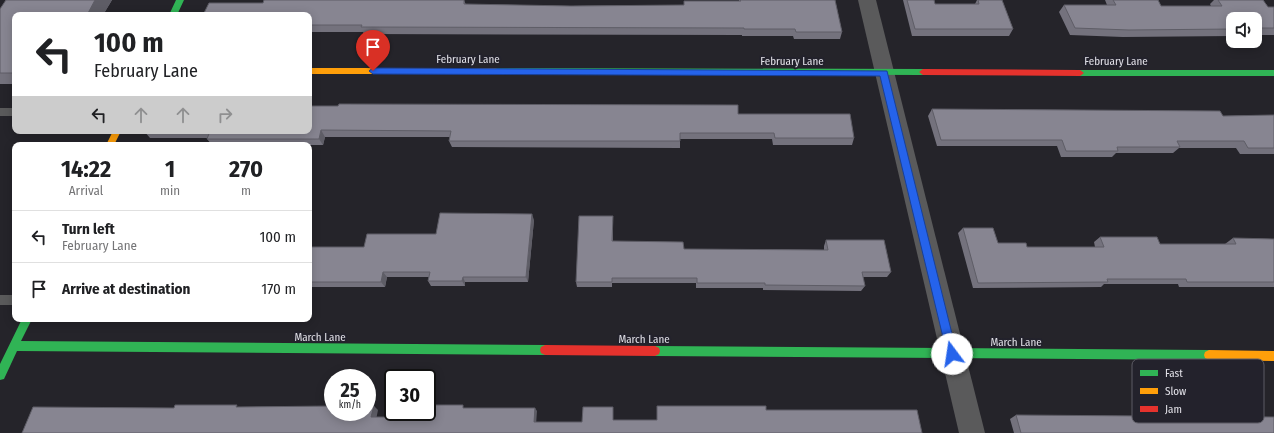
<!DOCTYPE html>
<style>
:root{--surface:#fff;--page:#f6f6f6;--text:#202124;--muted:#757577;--line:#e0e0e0}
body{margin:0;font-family:"Fira Sans Condensed",sans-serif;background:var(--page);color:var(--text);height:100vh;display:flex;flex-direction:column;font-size:15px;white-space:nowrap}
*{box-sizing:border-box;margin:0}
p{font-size:13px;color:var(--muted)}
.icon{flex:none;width:22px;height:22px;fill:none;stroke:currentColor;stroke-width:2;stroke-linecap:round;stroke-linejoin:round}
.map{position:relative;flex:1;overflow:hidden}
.side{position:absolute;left:12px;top:142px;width:300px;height:180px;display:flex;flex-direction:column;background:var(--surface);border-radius:8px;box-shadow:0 2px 10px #0003}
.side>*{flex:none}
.hud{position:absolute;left:12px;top:12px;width:300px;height:122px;border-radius:8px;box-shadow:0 2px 10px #0003;background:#fff;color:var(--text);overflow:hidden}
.controls{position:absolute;left:1226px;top:12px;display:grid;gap:8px}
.controls a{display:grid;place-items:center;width:36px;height:36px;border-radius:8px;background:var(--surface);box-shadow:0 2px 10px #0003;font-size:20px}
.speed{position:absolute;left:324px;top:369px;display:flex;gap:8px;font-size:20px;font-weight:700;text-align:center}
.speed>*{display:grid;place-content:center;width:52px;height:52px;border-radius:50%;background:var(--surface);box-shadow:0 2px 10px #0003;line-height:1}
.speed small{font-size:10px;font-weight:400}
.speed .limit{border:2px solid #111;border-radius:6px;background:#fff;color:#111}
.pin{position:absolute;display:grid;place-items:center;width:34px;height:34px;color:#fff;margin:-41px -17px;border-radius:50% 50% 50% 0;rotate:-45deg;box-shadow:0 0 4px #0007}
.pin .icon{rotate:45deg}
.me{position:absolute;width:44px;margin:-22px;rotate:346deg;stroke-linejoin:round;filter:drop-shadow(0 0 3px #0008)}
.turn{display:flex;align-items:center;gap:14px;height:84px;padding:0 16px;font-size:18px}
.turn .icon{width:52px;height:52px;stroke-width:2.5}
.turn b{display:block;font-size:28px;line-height:34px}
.lanes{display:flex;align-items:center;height:38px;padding:0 16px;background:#0003;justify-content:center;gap:20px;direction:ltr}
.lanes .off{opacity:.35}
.eta{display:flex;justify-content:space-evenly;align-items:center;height:68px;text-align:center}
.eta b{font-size:24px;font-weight:700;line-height:28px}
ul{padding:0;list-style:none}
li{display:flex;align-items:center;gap:12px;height:52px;padding:0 16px;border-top:1px solid var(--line)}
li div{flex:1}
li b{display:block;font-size:15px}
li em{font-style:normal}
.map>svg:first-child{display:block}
</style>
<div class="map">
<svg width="1274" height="433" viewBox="0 0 1274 433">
<rect width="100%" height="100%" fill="#25242a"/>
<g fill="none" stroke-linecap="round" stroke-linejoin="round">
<path fill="#5a5a5b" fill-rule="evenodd" d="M0,108H15V116H0Z
M0,295H15V305H0Z"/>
<path fill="#5a5a5b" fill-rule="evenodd" d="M858,0H876L985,433H959Z"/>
<path fill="#30b455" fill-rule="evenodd" d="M176,0H184L177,15H169Z
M496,68L923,69L927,72L923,75L496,74L492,71Z
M1080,70H1274V76H1080L1076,73Z
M22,319H32L21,341L545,345L549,347L550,350L549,353L545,355L17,351L4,379L0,380V364Z
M655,346L1209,350L1213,352L1214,355L1213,358L1209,360L655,356L651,354L650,351L651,348Z"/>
<path fill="#ff9f0a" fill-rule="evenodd" d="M309,68H496L500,71L496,74H309Z
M113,131H121L114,145H106Z
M1209,350L1274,351V361L1209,360L1205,358L1204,355L1205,352Z"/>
<path fill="#e5322d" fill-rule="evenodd" d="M923,69L1080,70L1084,73L1080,76L923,75L919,72Z
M545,345L655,346L659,348L660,351L659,354L655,356L545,355L541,353L540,350L541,347Z"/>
</g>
<path fill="#74727d" d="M6,0H112L103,15H15V84H0V9Z
M464,0L466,5L571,6L684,5V1H739V0H835L842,32L840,39H794L793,36H742V35L364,34L363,32H309V15L263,3Z
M903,0H934L935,4H975L977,0H1002L1013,29L1009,36H912Z
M1105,0H1158L1161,6H1211L1210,4L1214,0H1263L1268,7H1274V35H1255V19H1233V36L1123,37L1070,35L1059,12L1064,5H1107Z
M309,106L738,114L854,138L852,145H773L772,139H680V148L452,147L449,141L450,137H325L323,145H212L207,139V138H150L144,131Z
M932,109L1223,116L1274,115V154H1240L1236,148H1179L1173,153H1116L1112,157H1061L1057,146H937L928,116Z
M534,220L528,282H465V286H431L428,281L429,277H387L385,287H309V247H364L436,234Z
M613,221V241L684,249L824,250V246L826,240L891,272L887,277H863L865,286L861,291L763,290V288H696V283H612V287H577L576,282Z
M963,228L998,243L1027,247H1095L1094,242L1100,237L1160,244H1225L1233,238L1274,239V287H1179L1178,284H1104L1101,287L973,288L958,233Z
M1016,415L1274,433H1014L1010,419Z"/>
<path fill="#5e5d66" d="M95,0H112L103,15H87Z
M321,130L325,137L323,145L319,139Z
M532,214L534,220L528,282L526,277Z
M383,272L387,277L385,287L381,282Z
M463,277L465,282V286L462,281Z
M374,406L378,410L376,420L371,417Z
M535,408L537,411L536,425L534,422Z"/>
<path fill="#878591" stroke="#5e5d66" d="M6,0H95L87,15H15V73H0V9Z
M264,0H464V4L571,6L684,5V1H741L740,0H835L842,32H796L795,29H744V28L361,27L362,25H309V15H203L209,3H263Z
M907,0H934L935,4H979L978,0H1002L1013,29H915Z
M1113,0H1158L1161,6H1222L1218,0H1263L1268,7H1274V28H1255V19H1233V29L1129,30L1075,28L1064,5H1116Z
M339,104L738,105V114H850L854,138H775L774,133H680V141H449L451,131L321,130L319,139H207L210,131H144H309V106H338Z
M932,109L1220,111L1223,116L1274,115V148H1248L1244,141H1177L1180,147H1117L1118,151H1066L1062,140H941Z
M440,213L532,214L526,277H463L462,281H428L430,272H383L381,282H309V247H364L367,234H436Z
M579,216H613L612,241L683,242L684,249L828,250L826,240H884L891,272H862L865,286L765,285V283H697V278H612V282H576Z
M963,228H993L998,243H1026L1027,247H1104L1100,237H1157L1160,244H1236L1233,238L1274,239V282H1187L1186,279H1107L1108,282L978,283Z
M175,405H237L236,407L333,406V412H367V406H374L371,417H431L433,405H463V408H535L534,422H582L583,407H613V420H657V406H766V410H917L922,433H22L33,407L174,408Z
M1016,415L1274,417V433H1021Z"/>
<path fill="#2563eb" stroke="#184099" d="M373,68L887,71L957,354L956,357L952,359L949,357L947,354L880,76L373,74L369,71Z"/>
<g text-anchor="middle" stroke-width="4" stroke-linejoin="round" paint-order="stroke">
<g font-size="11" fill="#e1e0e7" stroke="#23222c">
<text x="468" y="63">February Lane</text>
<text x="792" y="65">February Lane</text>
<text x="1116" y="65">February Lane</text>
<text x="320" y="341">March Lane</text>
<text x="644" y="343">March Lane</text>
<text x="1016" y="346">March Lane</text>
</g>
</g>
<rect x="1132" y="359" width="132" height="64" rx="6" fill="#23222c" stroke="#5c5b64" stroke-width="1"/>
<rect x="1140" y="370" width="18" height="6" fill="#30b455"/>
<rect x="1140" y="388" width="18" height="6" fill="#ff9f0a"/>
<rect x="1140" y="406" width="18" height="6" fill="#e5322d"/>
<g font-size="11" fill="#e1e0e7">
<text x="1165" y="377">Fast</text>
<text x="1165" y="395">Slow</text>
<text x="1165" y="413">Jam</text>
</g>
</svg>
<div class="controls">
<a><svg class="icon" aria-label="sound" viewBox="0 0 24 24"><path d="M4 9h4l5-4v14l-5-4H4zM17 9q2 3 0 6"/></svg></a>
</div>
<div class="speed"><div>25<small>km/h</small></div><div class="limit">30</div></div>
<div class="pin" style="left:373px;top:71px;background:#d93025"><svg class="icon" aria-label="arrive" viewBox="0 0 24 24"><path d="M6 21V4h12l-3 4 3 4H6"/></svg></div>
<svg class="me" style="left:952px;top:354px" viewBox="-20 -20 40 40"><circle r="19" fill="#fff"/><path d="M0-13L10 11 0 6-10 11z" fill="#2563eb"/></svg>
<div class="hud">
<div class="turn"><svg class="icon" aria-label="left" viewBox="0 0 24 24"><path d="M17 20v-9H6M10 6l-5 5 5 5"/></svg><div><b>100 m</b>February Lane</div></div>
<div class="lanes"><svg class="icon" aria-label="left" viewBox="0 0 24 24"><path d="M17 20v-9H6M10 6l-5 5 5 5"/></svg><svg class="icon off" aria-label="ahead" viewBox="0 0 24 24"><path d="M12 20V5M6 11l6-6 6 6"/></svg><svg class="icon off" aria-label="ahead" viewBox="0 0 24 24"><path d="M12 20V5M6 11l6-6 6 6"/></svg><svg class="icon off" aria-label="right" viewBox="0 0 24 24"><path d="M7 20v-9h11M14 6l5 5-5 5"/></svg></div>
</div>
<section class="side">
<div class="eta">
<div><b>14:22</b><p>Arrival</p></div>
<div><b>1</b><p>min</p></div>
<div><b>270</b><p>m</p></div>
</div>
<ul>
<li><svg class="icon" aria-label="left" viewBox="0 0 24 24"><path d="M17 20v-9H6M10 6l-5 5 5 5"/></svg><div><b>Turn left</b><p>February Lane</p></div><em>100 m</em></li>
<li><svg class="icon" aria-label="arrive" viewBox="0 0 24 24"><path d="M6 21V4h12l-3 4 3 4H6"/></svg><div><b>Arrive at destination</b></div><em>170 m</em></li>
</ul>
</section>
</div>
